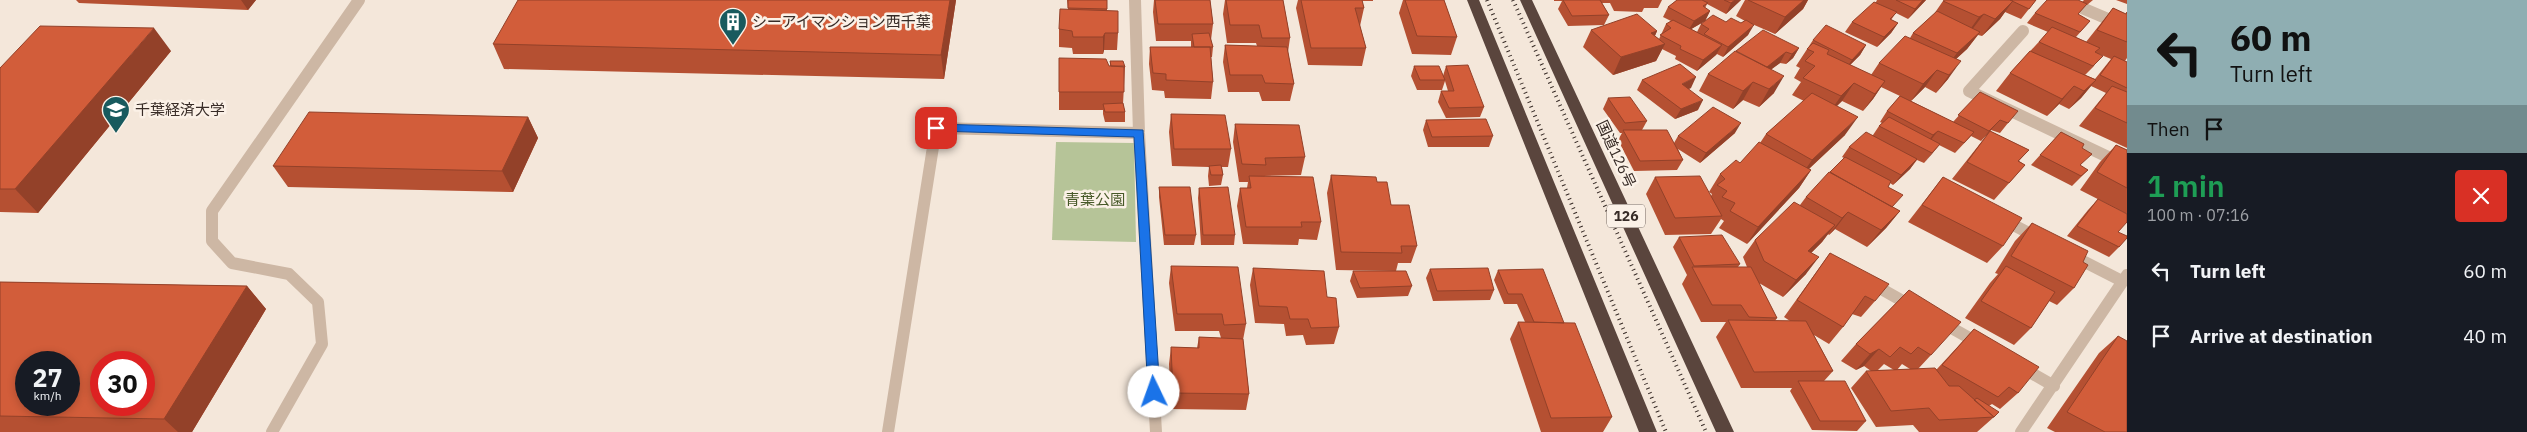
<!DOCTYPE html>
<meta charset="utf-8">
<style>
:root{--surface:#171b24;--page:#242831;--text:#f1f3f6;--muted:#9ea1a6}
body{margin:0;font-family:"IBM Plex Sans","Noto Sans JP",sans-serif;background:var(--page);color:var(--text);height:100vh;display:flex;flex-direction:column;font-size:19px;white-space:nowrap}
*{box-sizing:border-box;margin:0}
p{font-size:16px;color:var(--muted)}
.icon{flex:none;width:28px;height:28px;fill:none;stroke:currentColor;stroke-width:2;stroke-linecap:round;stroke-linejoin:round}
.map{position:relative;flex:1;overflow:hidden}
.panel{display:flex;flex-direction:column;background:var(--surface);width:400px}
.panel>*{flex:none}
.banner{background:#8faeb2;color:#111;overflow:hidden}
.speed{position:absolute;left:15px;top:351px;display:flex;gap:10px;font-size:25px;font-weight:700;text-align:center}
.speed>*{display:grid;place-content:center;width:65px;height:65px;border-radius:50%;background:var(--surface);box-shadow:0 2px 8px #0003;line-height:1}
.speed small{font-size:12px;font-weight:400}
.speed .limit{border:8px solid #d22;background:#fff;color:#111}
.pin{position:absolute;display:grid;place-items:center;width:42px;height:42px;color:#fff;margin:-21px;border-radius:10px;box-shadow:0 2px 8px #0006}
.me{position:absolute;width:55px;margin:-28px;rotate:357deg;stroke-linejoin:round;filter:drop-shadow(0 0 4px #0008)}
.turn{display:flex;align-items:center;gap:18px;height:105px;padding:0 20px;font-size:22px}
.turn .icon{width:65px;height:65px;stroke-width:2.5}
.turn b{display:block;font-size:35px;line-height:42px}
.then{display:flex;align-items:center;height:48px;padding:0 20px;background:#0003;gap:10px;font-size:19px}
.round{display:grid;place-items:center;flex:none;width:52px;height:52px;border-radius:5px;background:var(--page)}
.head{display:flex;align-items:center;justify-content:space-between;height:85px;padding:0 20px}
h1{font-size:30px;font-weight:600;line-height:38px;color:#1e9e55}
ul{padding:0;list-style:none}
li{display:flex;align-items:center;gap:15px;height:65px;padding:0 20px}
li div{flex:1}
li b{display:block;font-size:19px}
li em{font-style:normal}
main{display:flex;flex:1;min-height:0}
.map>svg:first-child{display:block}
</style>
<main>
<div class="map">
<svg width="2127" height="432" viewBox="0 0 2127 432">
<rect width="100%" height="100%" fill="#f4e7da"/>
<path fill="#b6c498" d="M1056,142L1134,143L1136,242L1052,240Z"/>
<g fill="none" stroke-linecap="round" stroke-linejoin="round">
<path stroke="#cdb7a4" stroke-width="12" d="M2063,0L2127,27
M2023,31L1969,91L2127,166
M2002,219L2040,239
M2069,254L2122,281
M1869,282L1915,308
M1941,322L1980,344
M2019,366L2054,386
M2021,432L2127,275"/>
<path stroke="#cdb7a4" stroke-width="12" d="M1135,0L1139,133L1156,432
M272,432L322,344L318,302L289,274L232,263L212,241V211L359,0
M888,432L936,128L1139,133"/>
<path fill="#5a453d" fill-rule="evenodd" d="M1467,0H1479L1657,432H1639Z
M1520,0H1532L1734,432H1716Z"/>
<path stroke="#382c27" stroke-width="4" stroke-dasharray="1 4" stroke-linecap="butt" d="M1487,0L1666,432
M1513,0L1706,432"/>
</g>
<path fill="#b55032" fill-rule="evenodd" d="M76,0H256L248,10L79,3Z
M956,0L944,79L504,69L493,44Z
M1067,0H1107V10L1118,33L1117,50H1104L1103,54H1073L1072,48L1059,47V29L1068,9Z
M1154,0H1210L1213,24L1211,40L1213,47L1212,57H1211L1213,82L1211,99L1165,98L1164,91L1152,90L1149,64L1150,47H1191V41H1156L1153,12Z
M1225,0H1283L1290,38L1288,52L1294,84L1290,101H1262L1259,92H1228L1223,62L1225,45L1257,46L1256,43H1227L1223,14Z
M1298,0H1373V1H1362L1364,8L1360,26L1366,48L1362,66L1308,65L1296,8Z
M1403,0H1444L1457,37L1451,55L1412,54L1399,13Z
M1554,0H1662L1658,8H1644L1642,12L1614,11L1610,3H1602L1609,15L1604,25L1568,26L1558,9L1562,1H1554Z
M1677,0H1741L1726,14L1707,4L1705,8L1710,11L1705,21L1691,29L1697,32L1701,24L1726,22L1741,23L1745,21L1736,16L1745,0H1808L1803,9L1775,34L1752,24L1748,35L1723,57L1717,54L1697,71L1675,59L1676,56L1662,49L1656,61L1613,75L1583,47L1591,30L1657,31L1655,36L1659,39L1666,24L1671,21L1663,17L1668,7Z
M1877,0H1926L1908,19L1896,13L1891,20L1898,23L1891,33L1877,47L1845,32L1852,22L1876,2Z
M2036,0L2021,19L2005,12L2000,19L1982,36L1978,35L1967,49L1956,59L1948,79L1936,93L1925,87L1911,101L1953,122L1980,92L2008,123L2000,133L1991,130L1981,141L1971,136L1955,153L1939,145L1924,163L1917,160L1910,169L1893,185L1890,183L1888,187L1893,207L1900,211L1886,228L1867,247L1835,229L1829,235L1828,234L1822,242L1811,253L1806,274L1783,297L1759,283L1777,318L1775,321H1790L1784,317L1830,253L1875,301L1861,317L1852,314L1843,327L1829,344L1814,335L1833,371L1824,381L1866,421L1857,431L1812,430L1790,391L1792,388H1741L1716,337L1726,322H1701L1682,284L1687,275L1673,247L1679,237L1740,264L1738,267H1747L1743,257L1755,240L1800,205L1806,197L1844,158L1842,157L1849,147L1873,135L1879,126L1882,123L1880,122L1887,111L1900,96L1881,87L1873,99L1863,111L1842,101L1837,106L1845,135L1809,169L1811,170L1799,188L1747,244L1719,228L1724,221L1721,219L1711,234L1665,235L1646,194L1655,177L1711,196L1712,194L1709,192L1720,174L1740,163L1760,143L1766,134L1804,101L1792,95L1801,82L1794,78L1800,68L1796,66L1813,40L1866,45L1860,55L1850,65L1871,75L1879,63L1910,38L1913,33L1934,14L1943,1Z
M2084,0H2093L2087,5H2086L2078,14L2090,21L2076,37L2086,42L2113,8L2126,14L2127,12V58L2125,61L2127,62V148L2079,126L2106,93L2091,86L2081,98L2069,109L2059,104L2047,116L1996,91L2010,73L2048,32L2027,23L2035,13L2082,2ZM2099,54L2111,59L2095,79L2085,75L2094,66Z
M2116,0H2127V4Z
M1799,48L1793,58L1786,64L1780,63L1771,69L1774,93L1759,107L1743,100L1733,109L1699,91L1708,74Z
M171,51L38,213L0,212V68Z
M1059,58L1110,66V61L1125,67L1123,104L1125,112V122H1105L1103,114V110H1059Z
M1414,66L1443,76L1446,66L1484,107L1480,117L1446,118L1438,102L1441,91H1448L1445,81L1442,90H1417L1411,76Z
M1642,80L1691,88L1688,89L1698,110L1675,119L1637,90Z
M1608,98L1647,121L1642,130L1674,143L1678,136L1735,133L1700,163L1678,149L1683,160L1677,170L1634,171L1618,140L1622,133H1620L1603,109Z
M1171,114L1231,149L1228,167H1222L1223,175L1221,185L1209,186L1208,176L1209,167L1172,166L1169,132Z
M528,117L538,138L513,192L288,187L273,166Z
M1426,120L1493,136L1489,147H1428L1423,130Z
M1235,124L1305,157L1301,175L1264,176L1321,222L1317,240L1299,239L1298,245L1243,244L1237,206L1240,188H1247L1248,182H1239L1233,142Z
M1990,131L2029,150L2019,161L2025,165L1994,200L1952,179Z
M2061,132L2082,148L2080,166L2088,170L2072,186L2031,165Z
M2116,145L2127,150V214L2080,190L2100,162Z
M1331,175L1377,182L1417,246L1411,263H1398L1396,271L1336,270L1327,193Z
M1943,177L2003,246L1987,263L1908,222Z
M1159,187L1196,235L1194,245H1164L1159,197Z
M1199,188L1235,235L1234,245H1201L1198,198Z
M2098,199L2118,232L2119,247L2109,257L2067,236L2088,210Z
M2032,223L2083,262L2074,288L2057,305L2049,301L2031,328L2014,345L1965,318L1990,283L1998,274L1995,273L2015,241Z
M1171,266L1246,324L1243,340L1249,394L1246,410L1171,409L1169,364L1171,347L1197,348L1199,337L1221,338L1219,331H1175L1169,283Z
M1253,268L1327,297L1339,327L1334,344L1306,345L1303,335L1286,336L1284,324L1255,323L1250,285Z
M1430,269L1494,290L1490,300L1433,301L1426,278Z
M1498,270L1564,323L1612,417L1603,432H1541L1510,339L1518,322H1525L1517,304H1504L1494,280Z
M1353,271L1412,286L1408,296L1357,298L1350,281Z
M0,282L247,286L266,309L192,432H0Z
M1909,290L1931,355L1918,369H1937L1974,329L2018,393L2000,409L1992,404L1989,406L1994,417L1977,432H1919L1913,425L1876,427L1851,388L1866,371H1871L1864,366L1856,370L1841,361L1856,344ZM1884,364L1894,370H1878ZM1902,364L1910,369L1897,370Z
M2118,336L2127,432H2055L2047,428L2099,353Z"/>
<path fill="#934129" d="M241,0H256L248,10Z
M950,0H956L944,79L941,55Z
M1735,0H1741L1726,14L1731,3Z
M1804,0H1808L1803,9L1775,34L1785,17Z
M1923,0H1926L1908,19L1915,9Z
M2013,1L2000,19L1982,36L1995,19Z
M1710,11L1705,21L1688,31L1694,21Z
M1984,14L1971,31L1966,35L1979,17Z
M1898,23L1891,33L1877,47L1884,37Z
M1754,25L1748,35L1723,57L1728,47Z
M154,28L171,51L38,213L15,189Z
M1657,31L1649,48L1651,33Z
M1980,32L1967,49L1944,70L1957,53Z
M1105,33L1104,50L1103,54V37Z
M1665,44L1656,61L1613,75L1621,57Z
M1722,45L1716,55L1697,71L1703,60Z
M1866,45L1860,55L1845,70L1852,60Z
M1799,48L1793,58L1786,64L1792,54Z
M1786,52L1780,63L1760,78L1766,68Z
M1961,61L1948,79L1936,93L1949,75Z
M1937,70L1925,87L1911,101L1923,84Z
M1784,76L1774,93L1759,107L1769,89Z
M1696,77L1691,88L1676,94L1682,84Z
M2096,80L2081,98L2069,109L2084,91Z
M1885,81L1873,99L1863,111L1875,94Z
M1753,82L1743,100L1733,109L1743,91Z
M1854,83L1842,101L1829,113L1841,96Z
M2074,86L2059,104L2047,116L2062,99Z
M1703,100L1698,110L1675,119L1681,109Z
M528,117L538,138L513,192L502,171Z
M1858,117L1845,135L1800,177L1812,160Z
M2000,120L1991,130L1981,141L1989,131Z
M1741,123L1735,133L1700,163L1706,153Z
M1938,131L1930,141L1925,145L1933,135Z
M1940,144L1932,154L1924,163L1932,153Z
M1917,159L1910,169L1893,185L1901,175Z
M1811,170L1799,188L1747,244L1758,227Z
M1900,211L1886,228L1867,247L1881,230Z
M1848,212L1835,229L1829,235L1842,218Z
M1835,225L1822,242L1796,268L1808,251Z
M1819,257L1806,274L1783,297L1796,280Z
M247,286L266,309L192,432H178L164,419Z
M1879,349L1864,366L1856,370L1870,354Z"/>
<path fill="#d25d3a" stroke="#934129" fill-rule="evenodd" d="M518,0H950L941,55L493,44Z
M1068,0H1107V9L1068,8Z
M1155,0H1210L1213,24H1158Z
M1226,0H1283L1290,38H1262L1259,25H1230Z
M1301,0H1362L1364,8H1355L1366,48H1311Z
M1405,0H1444L1457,37L1417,36Z
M1563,0H1600L1609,15L1572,16Z
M1677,0H1702L1708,3L1703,6L1710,11L1694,21L1668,7Z
M1724,0H1735L1731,3Z
M1748,0H1804L1785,17Z
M1896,0H1923L1915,9Z
M1945,0H2010L2013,1L1995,19L1984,14L1979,17L1943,1Z
M2010,0H2036L2029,9Z
M2047,0H2078L2087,4L2078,14L2090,21L2080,32L2035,13Z
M1874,2L1897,12L1890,19L1898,23L1884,37L1852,22Z
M2113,8L2126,14L2127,12V42L2097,30Z
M1060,9L1118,11V33H1105L1103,37H1073L1072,31L1059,29Z
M1937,11L1980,32L1957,53L1913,33Z
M1637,14L1657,31L1651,33L1665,44L1621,57L1591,30Z
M1713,15L1726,22L1731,18L1741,23L1746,20L1754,25L1728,47L1704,34L1709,29L1701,24Z
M1673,20L1722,45L1703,60L1680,49L1681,46L1660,35L1671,28L1666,24Z
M1826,25L1866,45L1852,60L1813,40Z
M40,26L154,28L15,189H0V68Z
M2052,27L2100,48L2095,52L2103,56L2093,66L2039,42Z
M1763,30L1799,48L1792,54L1786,52L1767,67L1736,51Z
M1209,33L1213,47H1194L1192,34Z
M1905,36L1961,61L1949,75L1937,70L1923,84L1879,63Z
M1813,43L1829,50L1827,54L1885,81L1875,94L1854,83L1841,96L1803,78L1815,66L1805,61L1814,52L1807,49Z
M1225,45L1287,47L1294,84L1265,83L1262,75H1230Z
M1150,47H1210L1213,82L1166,80V74L1153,73Z
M1735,51L1784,76L1769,89L1753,82L1743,91L1708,74Z
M2030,51L2096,80L2084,91L2074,86L2062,99L2010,73Z
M2114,56L2127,62V88L2100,75Z
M1059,58L1106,59L1109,66H1124V92H1059Z
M1110,61H1123L1125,67L1111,66Z
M1680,64L1696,77L1682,84L1703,100L1681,109L1642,80Z
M1468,65L1484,107L1449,108L1441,91H1454L1446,66Z
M1414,66H1439L1445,80H1420Z
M2112,86L2127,92V123L2095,108Z
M1980,92L2018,111L2008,123L2000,120L1989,131L1958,115Z
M1812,93L1858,117L1812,160L1766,134Z
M1900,96L1974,132L1964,143L1938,131L1933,135L1887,111Z
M1630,97L1647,121L1625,123L1608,98Z
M1123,103L1125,112H1105L1103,104Z
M1713,107L1741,123L1706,153L1678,136Z
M309,112L528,117L502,171L273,166Z
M1171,114L1225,115L1231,149H1174Z
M1889,117L1940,144L1932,153L1879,126Z
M1486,119L1493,136L1432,137L1426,120Z
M1235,124L1299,125L1305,157L1265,158L1266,165L1242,164Z
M1623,130H1667L1683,160L1640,161Z
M1990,131L2029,150L2018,161L2025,165L2009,183L1967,162Z
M1866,132L1917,159L1901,175L1849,147Z
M2061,132L2084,144L2082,148L2092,154L2080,165L2088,170L2081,176L2040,155Z
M1759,142L1811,170L1758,227L1730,211L1735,203L1722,197L1727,191L1717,185L1725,179L1720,174L1736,160L1740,163Z
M2116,145L2127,150V188L2097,172Z
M1845,157L1891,181L1888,187L1903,195L1892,207L1830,172Z
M1221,165L1223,175H1211L1209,166Z
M1829,172L1900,211L1881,230L1848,212L1842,218L1806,197Z
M1331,175L1376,177L1377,182H1387L1391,205H1409L1417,246H1401L1402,253L1341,252Z
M1249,176L1313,177L1321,222H1301L1302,227H1246L1240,188H1251Z
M1700,176L1722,216L1675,218L1655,177Z
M1943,177L2022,218L2003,246L1922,205Z
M1159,187H1190L1196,235H1165Z
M1228,187L1235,235H1203L1199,188Z
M2098,199L2127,214V222L2118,232L2127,236V238L2119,247L2077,226Z
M1794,202L1835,225L1808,251L1819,257L1796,280L1764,261L1755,240Z
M2032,223L2088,251L2083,262L2088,265L2074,288L2011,256Z
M1722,235L1740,264L1694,266L1679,237Z
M1830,253L1889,284L1875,301L1865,296L1843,327L1797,300Z
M1171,266L1238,267L1246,324L1224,325L1222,314H1177Z
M2006,266L2055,292L2031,328L1981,301Z
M1692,267H1751L1777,318L1749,317L1741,305H1712Z
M1253,268L1324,271L1327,297L1336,298L1339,327L1311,328L1308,319H1290L1287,307L1259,306Z
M1488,268L1494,290L1437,291L1430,269Z
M1543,269L1564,323L1534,322L1522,294H1508L1498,270Z
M1353,271H1406L1412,286L1360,288Z
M0,282L247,286L164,419L0,416ZM26,362H69V405H26ZM101,362H144V405H101Z
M1909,290L1961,322L1931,355L1918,347L1911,354L1900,347L1890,357L1879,349L1870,354L1856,344Z
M1728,320L1806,321L1833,371L1754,372Z
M1518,322L1575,323L1612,417L1551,418Z
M1974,329L2039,367L2018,393L2009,387L1998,397L1942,365Z
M2118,336L2127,341V432H2105L2067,412Z
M1199,337L1243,339L1249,394L1173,393L1171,347L1199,348Z
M1935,368L1949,386H1959L1994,417L1939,420L1929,408L1891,411L1866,371Z
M1798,381H1845L1866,421H1820Z
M1977,398L1999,412L1994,417L1974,400Z"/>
<path fill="#1a73e8" stroke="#114b97" d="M936,124L1143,130L1160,392L1159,396H1149L1148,392L1134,137L936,131L931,128Z"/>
<defs>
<symbol id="building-pin" viewBox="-11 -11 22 30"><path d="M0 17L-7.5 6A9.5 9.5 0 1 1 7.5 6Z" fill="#185a5e" stroke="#fbf1e7"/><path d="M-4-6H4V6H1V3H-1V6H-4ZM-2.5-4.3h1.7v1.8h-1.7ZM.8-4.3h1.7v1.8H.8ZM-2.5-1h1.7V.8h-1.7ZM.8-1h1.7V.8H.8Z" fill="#fff"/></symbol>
<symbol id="university-pin" viewBox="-11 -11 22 30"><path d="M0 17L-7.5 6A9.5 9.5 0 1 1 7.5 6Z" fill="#185a5e" stroke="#fbf1e7"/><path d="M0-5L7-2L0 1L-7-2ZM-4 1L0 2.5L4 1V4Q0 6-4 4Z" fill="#fff"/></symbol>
</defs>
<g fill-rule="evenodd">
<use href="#building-pin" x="717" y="6" width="32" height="43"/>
<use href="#university-pin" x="100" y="94" width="32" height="43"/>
</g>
<g text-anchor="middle" stroke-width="5" stroke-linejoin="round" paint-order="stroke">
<rect fill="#fbf1e7" stroke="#726761" stroke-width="1" x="1607" y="204.5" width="38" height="23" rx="4"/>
<g font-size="14" font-weight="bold" fill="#382c27">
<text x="1626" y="221">126</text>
</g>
<g font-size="15" fill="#382c27" stroke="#fbf1e7" text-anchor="start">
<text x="752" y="27">シーアイマンション西千葉</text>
<text x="135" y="115">千葉経済大学</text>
</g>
<g font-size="15" fill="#382c27" stroke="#fbf1e7">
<text transform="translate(1616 154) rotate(65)" y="5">国道126号</text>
</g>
<g font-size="15" fill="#475928" stroke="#fbf1e7">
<text x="1095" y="205">青葉公園</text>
</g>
</g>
</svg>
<div class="speed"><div>27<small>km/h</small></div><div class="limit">30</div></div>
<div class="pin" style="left:936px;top:128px;background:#d93025"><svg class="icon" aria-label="arrive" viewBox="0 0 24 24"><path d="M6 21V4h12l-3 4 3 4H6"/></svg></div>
<svg class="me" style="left:1154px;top:392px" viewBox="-20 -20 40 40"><circle r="19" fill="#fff"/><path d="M0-13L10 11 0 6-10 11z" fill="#1a73e8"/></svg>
</div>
<section class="panel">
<div class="banner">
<div class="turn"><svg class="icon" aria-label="left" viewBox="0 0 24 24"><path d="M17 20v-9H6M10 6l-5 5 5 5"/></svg><div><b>60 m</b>Turn left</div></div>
<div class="then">Then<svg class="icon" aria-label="arrive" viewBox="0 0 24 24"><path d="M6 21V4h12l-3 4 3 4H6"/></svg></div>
</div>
<div class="head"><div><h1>1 min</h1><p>100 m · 07:16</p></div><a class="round" style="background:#d93025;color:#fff"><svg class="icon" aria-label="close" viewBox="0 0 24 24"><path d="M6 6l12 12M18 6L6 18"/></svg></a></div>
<ul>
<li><svg class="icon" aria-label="left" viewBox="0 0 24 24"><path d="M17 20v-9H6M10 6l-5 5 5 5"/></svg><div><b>Turn left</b></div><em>60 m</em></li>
<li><svg class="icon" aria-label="arrive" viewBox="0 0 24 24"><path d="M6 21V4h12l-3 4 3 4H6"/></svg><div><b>Arrive at destination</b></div><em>40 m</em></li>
</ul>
</section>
</main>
